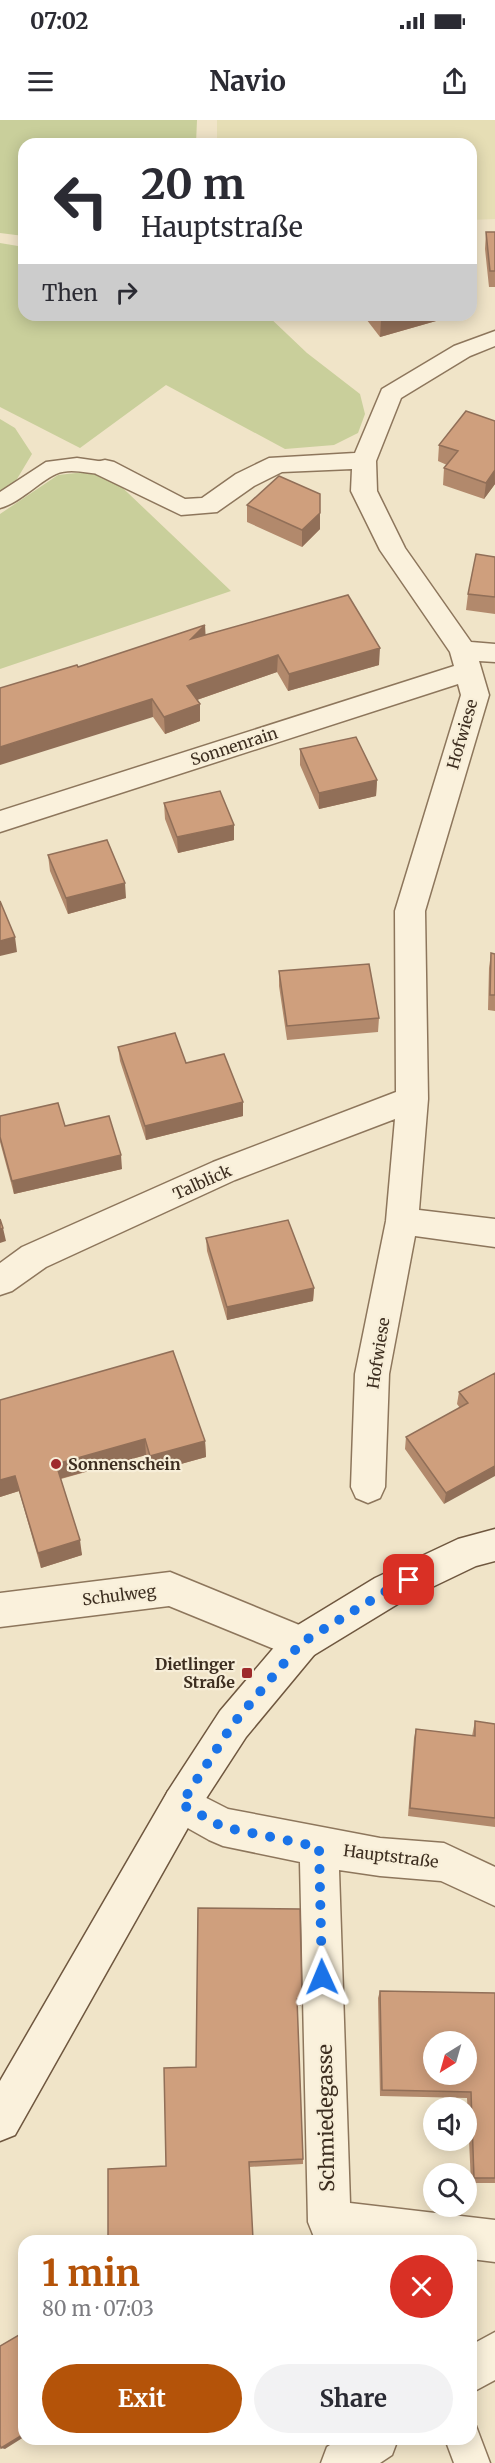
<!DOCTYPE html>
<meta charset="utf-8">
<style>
:root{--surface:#fff;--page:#f2f2f3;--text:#2b2b33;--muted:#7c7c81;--accent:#b45309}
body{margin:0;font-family:Merriweather,serif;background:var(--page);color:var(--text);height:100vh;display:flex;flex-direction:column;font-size:22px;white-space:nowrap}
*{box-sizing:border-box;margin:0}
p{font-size:20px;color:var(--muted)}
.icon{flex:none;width:33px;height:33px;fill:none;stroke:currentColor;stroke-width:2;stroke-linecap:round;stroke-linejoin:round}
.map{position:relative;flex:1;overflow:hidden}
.details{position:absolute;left:18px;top:2115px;width:459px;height:210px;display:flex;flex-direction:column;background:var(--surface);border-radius:18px;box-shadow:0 3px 15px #0003}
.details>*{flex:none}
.guide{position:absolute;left:18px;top:18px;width:459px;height:183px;border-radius:18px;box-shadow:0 3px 15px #0003;background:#fff;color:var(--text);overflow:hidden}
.needle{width:39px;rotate:217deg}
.buttons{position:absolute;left:423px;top:1911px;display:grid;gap:12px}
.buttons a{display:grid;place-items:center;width:54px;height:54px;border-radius:50%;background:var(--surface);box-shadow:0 3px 15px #0003;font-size:30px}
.pin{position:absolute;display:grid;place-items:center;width:51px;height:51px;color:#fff;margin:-26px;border-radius:12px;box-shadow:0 3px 9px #0006}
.me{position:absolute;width:66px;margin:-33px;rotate:359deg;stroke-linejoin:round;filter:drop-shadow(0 0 4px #0008)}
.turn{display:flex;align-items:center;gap:21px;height:126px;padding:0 24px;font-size:27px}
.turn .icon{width:78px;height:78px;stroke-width:2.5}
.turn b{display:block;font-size:42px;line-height:51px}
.then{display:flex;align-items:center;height:57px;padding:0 24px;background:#0003;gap:12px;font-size:22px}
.round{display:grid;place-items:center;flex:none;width:63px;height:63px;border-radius:32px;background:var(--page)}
.headline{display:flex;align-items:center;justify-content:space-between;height:102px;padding:0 24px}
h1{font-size:36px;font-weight:700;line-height:45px;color:var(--accent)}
.cta{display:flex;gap:12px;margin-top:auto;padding:12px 24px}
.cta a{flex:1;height:69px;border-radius:36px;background:var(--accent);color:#fff;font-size:24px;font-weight:700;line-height:69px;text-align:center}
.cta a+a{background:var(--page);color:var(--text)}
.status{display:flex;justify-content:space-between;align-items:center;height:42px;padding:0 30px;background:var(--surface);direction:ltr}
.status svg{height:16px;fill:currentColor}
header{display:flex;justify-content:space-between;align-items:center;height:78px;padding:0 24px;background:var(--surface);font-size:27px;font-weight:700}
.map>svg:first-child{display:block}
</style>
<div class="status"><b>07:02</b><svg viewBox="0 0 49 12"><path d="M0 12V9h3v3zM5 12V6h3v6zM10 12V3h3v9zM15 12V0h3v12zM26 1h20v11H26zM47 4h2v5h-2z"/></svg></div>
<header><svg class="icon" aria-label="menu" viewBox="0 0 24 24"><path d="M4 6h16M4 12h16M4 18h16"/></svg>Navio<svg class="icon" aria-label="share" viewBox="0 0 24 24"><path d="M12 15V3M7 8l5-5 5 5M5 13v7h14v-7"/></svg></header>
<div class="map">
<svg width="495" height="2343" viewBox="0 0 495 2343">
<rect width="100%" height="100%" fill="#f0e4c8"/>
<path fill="#e6deb5" d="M217,0H495V99L471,100V24H217Z"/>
<path fill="#c9cf9b" d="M0,0H197L196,24H24V116L0,113Z
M0,123L24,127V195H267L307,233L360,274L365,294L358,313L334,325L285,329L166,265L80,328L0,287Z
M0,299L15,308L32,334L14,364L0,373Z
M85,352L107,353L231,471L0,549V394L58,355Z"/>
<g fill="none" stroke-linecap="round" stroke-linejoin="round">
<defs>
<path id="lane" d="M77,338L112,343L115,348L112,353C94,357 74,346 56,354C37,363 21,382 0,388V372L46,342Z
M471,2304L476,2306L490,2343H454L445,2319H471Z"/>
<path id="street" d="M495,211V226L470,236L401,278L376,341L377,371L405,428L471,522L495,524V542L479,541L489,575L425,791L428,979L419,1090L495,1099V1127L415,1116L389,1254L385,1367L380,1378L368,1383L356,1378L351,1367L355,1254L386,1101L395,999L235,1060L46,1147L12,1171L0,1175V1143L22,1127L213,1042L396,972L395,791L461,575L458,564L0,712V691L454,546L450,532L380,430L351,371L352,349L282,352L254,366L217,392L181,395L96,354L93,348L96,342L105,340L114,342L185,379L202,378L236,354L269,338L355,333L382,269L454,226Z
M170,1452L314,1511L319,1523L314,1535L301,1540L169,1486L0,1507V1473Z
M181,1665L228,1689L380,1718L444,1723L495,1747V1786L441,1761L380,1756L339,1750L350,2083L495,2100V2142L471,2139V2121H324L314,2117L308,2102L300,1742L223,1726L209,1720L168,1697L162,1684L168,1671Z
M495,2212V2260L471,2273V2225Z
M339,2319H398L392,2335L380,2343H321L327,2327Z"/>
<path id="secondary" d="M495,1409V1441L476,1446L401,1482L314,1535L246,1617L194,1697L15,2015L0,2021V1961L168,1671L220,1591L288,1511L375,1458L458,1419Z"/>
</defs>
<use href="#lane" stroke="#8d765c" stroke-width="3"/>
<use href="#street" stroke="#8d765c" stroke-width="3"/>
<use href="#secondary" stroke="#6f573f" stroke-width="3"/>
<use href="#lane" fill="#faf1dc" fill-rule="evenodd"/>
<use href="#street" fill="#faf1dc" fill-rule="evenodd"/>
<use href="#secondary" fill="#faf1dc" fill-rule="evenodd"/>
</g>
<path fill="#b2896c" d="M486,112H495V167H489L485,129Z
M363,195H437L436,201L380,217Z
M495,301V364L484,379L443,365L444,348L447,345L438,341L439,325Z
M247,385L320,409L302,427L247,402Z
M495,437V494L466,490L468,474Z
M205,515L379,545L288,571L277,552L197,580L200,584V601L165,614L153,597L78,547Z
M300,629L377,660L376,676L319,689L300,645Z
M164,683L234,720L178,733L165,699Z
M48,735L126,778L68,794L50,751Z
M491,833L495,834V891L488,890L489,848Z
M279,851L379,898L378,912L287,920L279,866Z
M118,927L186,943L243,996L146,1020L120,941Z
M0,996L65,1006L122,1049L14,1074L0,1022Z
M206,1118L314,1168L313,1181L227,1200L207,1131Z
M495,1253L444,1384L405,1329L406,1317L460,1288L457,1284L459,1272Z
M0,1280L205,1321L206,1337L152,1352L146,1335L61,1359L82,1435L41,1448L19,1371L0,1377Z
M475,1601L495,1604V1707L408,1696L414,1618L416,1609L472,1616Z
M198,1788L302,1879L301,1886H297L303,2039V2044L249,2047L253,2121H108L166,2046L196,1947Z
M380,1871L495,1873V2063H471L467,1978L380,1976L378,1878Z"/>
<path fill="#916f58" d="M399,195H437L436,201L380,217L381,200Z
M495,350V364L484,379L486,363Z
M320,393V409L302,427V410Z
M205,505L206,522L191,519Z
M380,528L379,545L288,571L289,554Z
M278,535L277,552L188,583L187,566Z
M152,579L153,597L0,645V627Z
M200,584V601L165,614L164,597Z
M377,660L376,676L319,689V673Z
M234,705V720L178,733L177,717Z
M125,763L126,778L68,794L66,778Z
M15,817L17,832L0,836V821Z
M243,982V996L146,1020L145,1006Z
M121,1035L122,1049L14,1074L12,1061Z
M3,1108L6,1121L0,1123V1109Z
M314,1168L313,1181L227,1200V1187Z
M145,1319L146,1335L59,1359L56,1344Z
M205,1321L206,1337L152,1352L150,1336Z
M495,1346V1356L444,1384L446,1373Z
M15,1356L19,1371L0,1377V1360Z
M80,1420L82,1435L41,1448L38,1433Z
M24,2314V2317L5,2329L1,2328Z"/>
<path fill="#cf9f7d" stroke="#916f58" stroke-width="1.5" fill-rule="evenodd" d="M486,112H495V151H490Z
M377,195H399L381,200Z
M466,291L495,301V350L486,363L444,348L458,331L439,325Z
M279,356L320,374V393L302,410L247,385Z
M476,434L495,437V477L468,474Z
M348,475L380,528L289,554L278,535L187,566L200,584L164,597L152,579L0,627V568L77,545L78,547L205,505L191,519Z
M356,617L377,660L319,673L300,629Z
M220,671L234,705L177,717L164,683Z
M107,720L125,763L66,778L48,735Z
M0,781L15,817L0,821Z
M491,833L495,834V875H490Z
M369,844L379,898L287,906L279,851Z
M175,913L186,943L224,934L243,982L145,1006L118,927Z
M58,983L65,1006L109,996L121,1035L12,1061L0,1017V996Z
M0,1099L3,1108L0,1109Z
M288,1100L314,1168L227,1187L206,1118Z
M173,1231L205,1321L150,1336L145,1319L56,1344L80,1420L38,1433L15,1356L0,1360V1280Z
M495,1253V1346L446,1373L406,1317L468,1283L459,1272Z
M475,1601L495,1604V1698L410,1688L416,1609L475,1616Z
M198,1788L300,1789L302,1879H297L303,2039L249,2042L253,2119L220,2121H108V2049L166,2046L164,1948L196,1947Z
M380,1871L495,1873V2058H474L471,1972L382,1970ZM434,1922H466V1954H434Z
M24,2212V2314L1,2328L0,2325V2226Z"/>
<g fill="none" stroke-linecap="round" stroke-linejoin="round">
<path stroke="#1a73e8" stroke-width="10" stroke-dasharray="0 18" d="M322,1857L319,1727L223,1707L181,1684L233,1604L301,1523L388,1470L409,1460"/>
</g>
<g fill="#9e2a2b" stroke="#f7eed8" stroke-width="2">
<circle cx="56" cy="1344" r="6"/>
<rect x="241" y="1547" width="12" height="12" rx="3"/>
</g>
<g text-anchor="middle" stroke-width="4.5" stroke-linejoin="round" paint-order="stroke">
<g font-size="16" fill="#3d2e20" stroke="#f7eed8">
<text transform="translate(462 614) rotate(-74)" y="6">Hofwiese</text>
<text transform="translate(234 626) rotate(-18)" y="6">Sonnenrain</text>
<text transform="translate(202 1062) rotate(-24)" y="6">Talblick</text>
<text transform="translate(378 1233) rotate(-81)" y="6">Hofwiese</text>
<text transform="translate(119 1475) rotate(-7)" y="6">Schulweg</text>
<text transform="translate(391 1736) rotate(7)" y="6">Hauptstraße</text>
</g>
<g font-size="16" font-weight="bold" fill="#3d2e20" stroke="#f7eed8" text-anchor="start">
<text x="68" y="1350">Sonnenschein</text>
<text x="235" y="1550" text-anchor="end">Dietlinger<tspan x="235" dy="18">Straße</tspan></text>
</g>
<g font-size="20" fill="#3d2e20" stroke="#f7eed8">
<text transform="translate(326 1998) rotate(-91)" y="7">Schmiedegasse</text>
</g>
</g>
</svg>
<div class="buttons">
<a><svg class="needle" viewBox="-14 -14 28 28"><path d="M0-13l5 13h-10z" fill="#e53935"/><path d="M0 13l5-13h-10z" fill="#7c7c81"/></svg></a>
<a><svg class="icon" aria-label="sound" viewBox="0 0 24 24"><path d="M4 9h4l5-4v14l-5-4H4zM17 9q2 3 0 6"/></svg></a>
<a><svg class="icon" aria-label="search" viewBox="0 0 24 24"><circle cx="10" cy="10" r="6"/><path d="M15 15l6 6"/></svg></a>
</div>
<div class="pin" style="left:409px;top:1460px;background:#d93025"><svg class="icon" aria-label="arrive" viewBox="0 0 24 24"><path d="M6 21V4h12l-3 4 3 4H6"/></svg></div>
<svg class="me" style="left:322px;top:1857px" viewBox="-20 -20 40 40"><path d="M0-17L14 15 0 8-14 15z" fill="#1a73e8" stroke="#fff" stroke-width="4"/></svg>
<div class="guide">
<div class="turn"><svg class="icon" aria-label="left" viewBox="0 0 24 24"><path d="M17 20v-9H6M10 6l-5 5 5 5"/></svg><div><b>20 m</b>Hauptstraße</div></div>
<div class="then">Then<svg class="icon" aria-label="right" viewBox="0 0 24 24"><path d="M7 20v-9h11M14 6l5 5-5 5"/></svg></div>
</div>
<section class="details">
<div class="headline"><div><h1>1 min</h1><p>80 m · 07:03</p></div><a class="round" style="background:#d93025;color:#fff"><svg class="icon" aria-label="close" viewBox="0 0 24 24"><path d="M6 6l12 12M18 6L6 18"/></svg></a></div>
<div class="cta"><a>Exit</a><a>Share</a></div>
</section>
</div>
